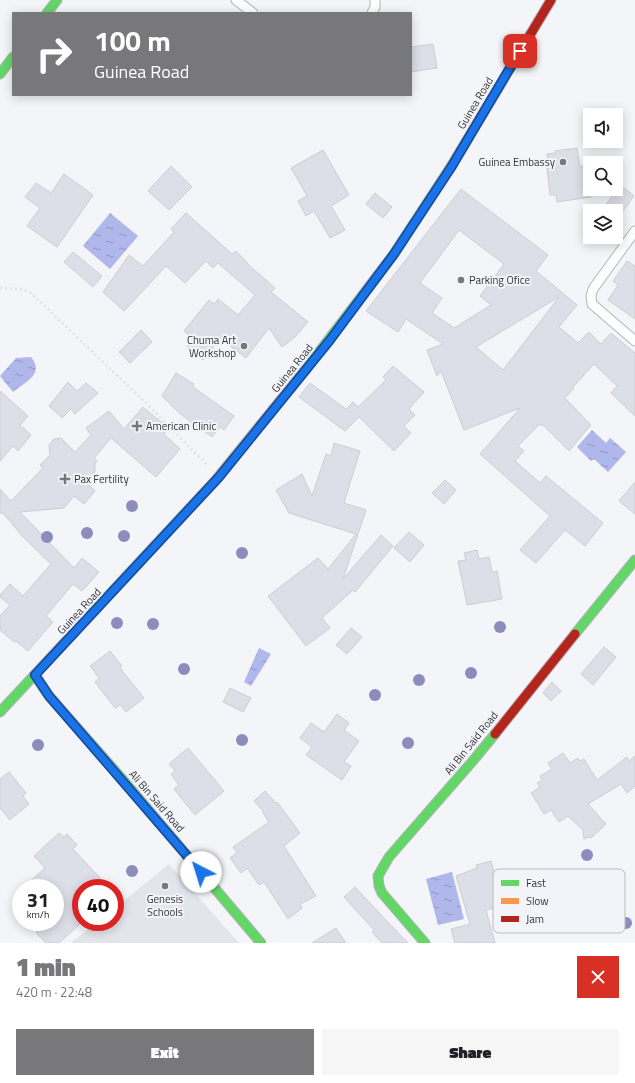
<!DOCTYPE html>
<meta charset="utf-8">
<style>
:root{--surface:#fff;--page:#f6f6f6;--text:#202124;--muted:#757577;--accent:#78787b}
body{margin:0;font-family:"Titillium Web",sans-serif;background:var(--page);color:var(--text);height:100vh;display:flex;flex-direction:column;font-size:15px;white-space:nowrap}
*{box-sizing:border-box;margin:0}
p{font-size:13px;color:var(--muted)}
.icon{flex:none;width:22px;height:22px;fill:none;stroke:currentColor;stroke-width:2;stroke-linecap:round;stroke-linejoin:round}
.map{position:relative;height:943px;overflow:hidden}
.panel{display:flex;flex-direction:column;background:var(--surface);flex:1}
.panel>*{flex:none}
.banner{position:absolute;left:12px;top:12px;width:400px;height:84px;border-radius:0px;box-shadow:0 2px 10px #0003;background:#78787b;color:#fff;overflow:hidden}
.buttons{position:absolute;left:583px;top:108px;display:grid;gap:8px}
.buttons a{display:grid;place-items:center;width:40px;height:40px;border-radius:0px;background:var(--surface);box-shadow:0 2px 10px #0003;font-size:20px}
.speed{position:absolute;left:12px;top:879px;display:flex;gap:8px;font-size:20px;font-weight:700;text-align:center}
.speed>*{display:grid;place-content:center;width:52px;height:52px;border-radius:50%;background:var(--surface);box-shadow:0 2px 10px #0003;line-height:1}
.speed small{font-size:10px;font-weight:400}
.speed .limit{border:6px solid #d22;background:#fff;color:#111}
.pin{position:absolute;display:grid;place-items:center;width:34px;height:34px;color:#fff;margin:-17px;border-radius:8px;box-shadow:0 2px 6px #0006}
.me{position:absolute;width:44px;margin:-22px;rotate:320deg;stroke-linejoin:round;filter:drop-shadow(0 0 3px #0008)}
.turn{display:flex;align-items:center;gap:14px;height:84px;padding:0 16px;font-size:18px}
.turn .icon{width:52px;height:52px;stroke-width:2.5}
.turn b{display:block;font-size:28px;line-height:34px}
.round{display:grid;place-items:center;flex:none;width:42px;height:42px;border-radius:0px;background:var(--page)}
.overview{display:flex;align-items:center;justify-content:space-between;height:68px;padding:0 16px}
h1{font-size:24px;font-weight:800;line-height:30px;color:var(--accent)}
.button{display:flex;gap:8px;margin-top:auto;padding:8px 16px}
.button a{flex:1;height:46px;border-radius:0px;background:var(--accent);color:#fff;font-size:16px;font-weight:800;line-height:46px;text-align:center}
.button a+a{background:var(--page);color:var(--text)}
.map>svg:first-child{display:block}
</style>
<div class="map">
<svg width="635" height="943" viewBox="0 0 635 943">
<defs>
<pattern id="water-ripples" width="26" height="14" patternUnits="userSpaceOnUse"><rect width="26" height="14" fill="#afb7eb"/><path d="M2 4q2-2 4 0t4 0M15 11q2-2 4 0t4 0" fill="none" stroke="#8f96bf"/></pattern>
</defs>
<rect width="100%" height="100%" fill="#f4f5f8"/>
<path fill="#e2e5eb" d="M169,864L239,943H71L97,922H115V908Z"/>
<path fill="url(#water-ripples)" d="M110,213L138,236L110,269L83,246Z
M31,357C45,374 25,382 13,392L0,376L16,358Z
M592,430L606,443L610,438L626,452L608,472L594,459L591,461L577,447Z
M259,648L271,654L251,686L244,682Z
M452,872L464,919L438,925L426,879Z"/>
<path fill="#dddfe8" stroke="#ceced1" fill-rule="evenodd" d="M433,44L437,68L411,72V47Z
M577,148L580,167L587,165L591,197L557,202L556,195H550L547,168H549L547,154L556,153L555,151Z
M323,150L349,195L331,206L345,230L330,238L314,211L306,216L298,201L307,196L291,168Z
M171,166L192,187L169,210L148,191Z
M64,174L93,195L57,247L27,226L40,208L25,197L36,183L51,193Z
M621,185L634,196L626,207L623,211H601Z
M461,189L548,255L536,271L577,305L559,327L578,343L589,332L601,344L611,333L635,353V416L611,393L617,386L594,364L573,387L574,388L565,398L591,425L569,451L543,425L542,426L540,424L518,446L524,451L515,461L540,483L546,476L603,523L585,546L565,530L536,563L520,550L550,516L480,454L520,408L464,430L441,371L437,376L427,350L443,344L406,319L398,332L366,311ZM459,230L504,264L480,296L491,305L454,328L432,313L442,298L420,283ZM559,297L503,370L476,347Z
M375,193L392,207L383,218L366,204Z
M186,213L232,254L236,251L250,266L275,288L271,292L308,322L294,338L282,347L269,328L246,358L220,338L203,360L187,347L193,339L184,331L209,300L214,304L218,299L238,315L255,295L218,263L213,268L206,261L185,283L166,266L124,311L103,292L129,255L143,266L174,232L171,229Z
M73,252L102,276L93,287L64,262Z
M627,261L635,266V319L608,300L618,285L613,281Z
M141,330L152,342L130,363L119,352Z
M393,366L424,392L409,409L415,415L404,426L411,433L394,451L359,417L345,431L299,397L310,383L346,409L353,402L358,407L386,380L383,377Z
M176,373L194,384L193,387L234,416L224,430L220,427L212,437L179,413L162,396Z
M68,382L77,391L86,383L98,393L75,414L71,409L62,418L49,406Z
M0,391L28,416L20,425L31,435L18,451L13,446L0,461Z
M143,407L168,428L164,434L180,449L156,477L111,438L94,458L97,461L95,464V472L86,482L95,491L84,504L74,496L64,508L20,512L74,568L82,558L99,572L82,591L73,584L46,616L53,622L28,651L16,641L14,642L0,630V616L10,605L0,597V595L10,584L23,596L51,564L23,537L3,513H0V489L11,501L43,468L40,465L50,455L49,445L54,439L61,438L75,452L91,435L86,428L109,411L124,429Z
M334,443L360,451L344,503L366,510L343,579L381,535L393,546L355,592L353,590L322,618L330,628L306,646L268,596L318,558L328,569L356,534L289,513L276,490L302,474L312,496L326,454L331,456Z
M445,480L456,490L444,504L432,493Z
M635,482V514L619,501Z
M409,532L424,545L410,562L394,548Z
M477,550L479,559L489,557L492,572L497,571L502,599L467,605L458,561L466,560L464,553Z
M351,628L362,637L347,654L336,645Z
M604,647L616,657L593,685L581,674Z
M110,651L122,666L120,668L144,698L126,712L120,705L115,708L95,682L99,678L90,666Z
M552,682L561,691L551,701L543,693Z
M230,688L251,698L243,712L223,702Z
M337,714L349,723L344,730L359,741L344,762L351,766L342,780L306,755L312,747L300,738L311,723L324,732Z
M188,748L224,791L195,815L174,789L179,785L171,774L175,771L169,764Z
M563,753L570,763L578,758L580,761L584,759L597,780L627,757L629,761L635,756V786L627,793L621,784L588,804L606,824L591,838L589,837L584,839L583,830L568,816L559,822L551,810L544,814L531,793L540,787L537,783L542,780L540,776L552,769L548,763Z
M9,772L26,793L23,796L29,804L10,820L0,808V779Z
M265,791L276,803L277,802L300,833L284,846L316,896L300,904L302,908L288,919L264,882L259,885L247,868L241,873L230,858L237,853L233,847L269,822L263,813L264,812L254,801Z
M59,833L64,837L67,834L77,845L73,849L101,879L93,888H81V923L59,943H46L36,933L47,922H55V915L66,904L55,892V888H23L45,868L34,856Z
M491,861L500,892L534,882L546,918L542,920L544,925L522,932L512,903L486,910L495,943H455L451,929L470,924L456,876L477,868L476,865Z
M355,887L385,919L408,943H382L372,932L374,930L344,897Z
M336,928L346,943H312Z"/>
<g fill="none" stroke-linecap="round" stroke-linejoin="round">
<defs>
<path id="lane" d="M236,0L253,13
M372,13L375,7V0
M635,231L593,289L591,296L592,304L635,341"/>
<path id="fast" d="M47,13L57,0
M0,74L13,57
M306,369L394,254L452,165
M575,634L635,560
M35,675L49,696L123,780L261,943
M0,712L215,481
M425,943L382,893L379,886L378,876L389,857L471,763L495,734"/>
<path id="slow" d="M215,481L306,369"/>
<path id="jam" d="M452,165L551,0
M495,734L575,634"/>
</defs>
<use href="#lane" stroke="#b5b5b8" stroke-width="11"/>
<use href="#fast" stroke="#b5b5b8" stroke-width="11"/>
<use href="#slow" stroke="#b5b5b8" stroke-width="11"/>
<use href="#jam" stroke="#b5b5b8" stroke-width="11"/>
<path stroke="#e0e1e1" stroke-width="2.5" stroke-dasharray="2 3" stroke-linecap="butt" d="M0,288L22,289L31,293L146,403L206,464"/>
<use href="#lane" stroke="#fdfefe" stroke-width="9"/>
<use href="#fast" stroke="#63d668" stroke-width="9"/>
<use href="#slow" stroke="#ff974d" stroke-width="9"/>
<use href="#jam" stroke="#b3261e" stroke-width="9"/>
</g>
<g fill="#8c8dbd">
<circle cx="132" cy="506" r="6"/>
<circle cx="87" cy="533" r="6"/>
<circle cx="124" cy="536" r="6"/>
<circle cx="47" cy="537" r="6"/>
<circle cx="242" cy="553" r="6"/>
<circle cx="117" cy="623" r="6"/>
<circle cx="153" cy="624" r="6"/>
<circle cx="500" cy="627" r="6"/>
<circle cx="184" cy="669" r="6"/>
<circle cx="471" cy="673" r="6"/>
<circle cx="419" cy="680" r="6"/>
<circle cx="375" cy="695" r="6"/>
<circle cx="242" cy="740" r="6"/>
<circle cx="408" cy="743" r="6"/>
<circle cx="38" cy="745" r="6"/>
<circle cx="587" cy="855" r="6"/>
<circle cx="132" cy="871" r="6"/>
<circle cx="626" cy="923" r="6"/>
</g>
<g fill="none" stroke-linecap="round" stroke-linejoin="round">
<defs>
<path id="route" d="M201,872L49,696L35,675L219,477L330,340L394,254L452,166L520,51"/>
</defs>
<use href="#route" stroke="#114b97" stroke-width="10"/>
<use href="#route" stroke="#1a73e8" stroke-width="7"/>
</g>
<g fill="#78787b" stroke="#f3f4f9" stroke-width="1.5">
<circle cx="563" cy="162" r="4"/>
<circle cx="461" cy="280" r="4"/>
<circle cx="244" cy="346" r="4"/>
<path d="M135 420h4v4h4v4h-4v4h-4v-4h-4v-4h4z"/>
<path d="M63 473h4v4h4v4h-4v4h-4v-4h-4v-4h4z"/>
<circle cx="165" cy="886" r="4"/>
</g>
<g text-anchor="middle" stroke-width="4" stroke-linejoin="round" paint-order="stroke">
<g font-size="11" fill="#353537" stroke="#f3f4f9">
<text transform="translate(475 103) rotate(-59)" y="4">Guinea Road</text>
<text transform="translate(292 368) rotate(-51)" y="4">Guinea Road</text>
<text transform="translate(79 611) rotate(-47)" y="4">Guinea Road</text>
<text transform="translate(471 743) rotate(-51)" y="4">Ali Bin Said Road</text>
<text transform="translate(157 801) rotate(49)" y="4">Ali Bin Said Road</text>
</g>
<g font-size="11" fill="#353537" stroke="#f3f4f9" text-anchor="start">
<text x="555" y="166" text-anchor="end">Guinea Embassy</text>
<text x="469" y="284">Parking Ofice</text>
<text x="236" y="344" text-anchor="end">Chuma Art<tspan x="236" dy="13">Workshop</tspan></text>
<text x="146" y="430">American Clinic</text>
<text x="74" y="483">Pax Fertility</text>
<text x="165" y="903" text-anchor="middle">Genesis<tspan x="165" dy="13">Schools</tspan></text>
</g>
</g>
<rect x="493" y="869" width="132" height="64" rx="6" fill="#f3f4f9" stroke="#babbbf" stroke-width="1"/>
<rect x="501" y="880" width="18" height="6" fill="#63d668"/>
<rect x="501" y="898" width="18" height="6" fill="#ff974d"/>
<rect x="501" y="916" width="18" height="6" fill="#b3261e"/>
<g font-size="11" fill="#353537">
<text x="526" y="887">Fast</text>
<text x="526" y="905">Slow</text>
<text x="526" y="923">Jam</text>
</g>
</svg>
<div class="buttons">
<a><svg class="icon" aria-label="sound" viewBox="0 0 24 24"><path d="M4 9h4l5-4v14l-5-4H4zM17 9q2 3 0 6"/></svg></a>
<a><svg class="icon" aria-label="search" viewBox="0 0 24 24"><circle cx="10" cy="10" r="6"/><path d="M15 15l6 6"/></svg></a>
<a><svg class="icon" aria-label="layers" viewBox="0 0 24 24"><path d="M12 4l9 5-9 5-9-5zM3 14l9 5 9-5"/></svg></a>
</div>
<div class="speed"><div>31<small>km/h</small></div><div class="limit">40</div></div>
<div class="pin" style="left:520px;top:51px;background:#d93025"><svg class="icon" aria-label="arrive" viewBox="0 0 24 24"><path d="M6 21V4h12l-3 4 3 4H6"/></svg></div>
<svg class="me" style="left:201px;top:872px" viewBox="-20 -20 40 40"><circle r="19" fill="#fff"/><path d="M0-13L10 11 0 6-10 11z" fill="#1a73e8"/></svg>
<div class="banner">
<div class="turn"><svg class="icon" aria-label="right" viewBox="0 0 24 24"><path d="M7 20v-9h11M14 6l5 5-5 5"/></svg><div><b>100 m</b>Guinea Road</div></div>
</div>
</div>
<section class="panel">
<div class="overview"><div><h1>1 min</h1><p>420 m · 22:48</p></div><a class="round" style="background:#d93025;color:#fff"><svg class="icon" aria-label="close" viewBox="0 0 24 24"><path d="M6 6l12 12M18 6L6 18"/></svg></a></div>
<div class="button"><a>Exit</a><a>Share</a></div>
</section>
